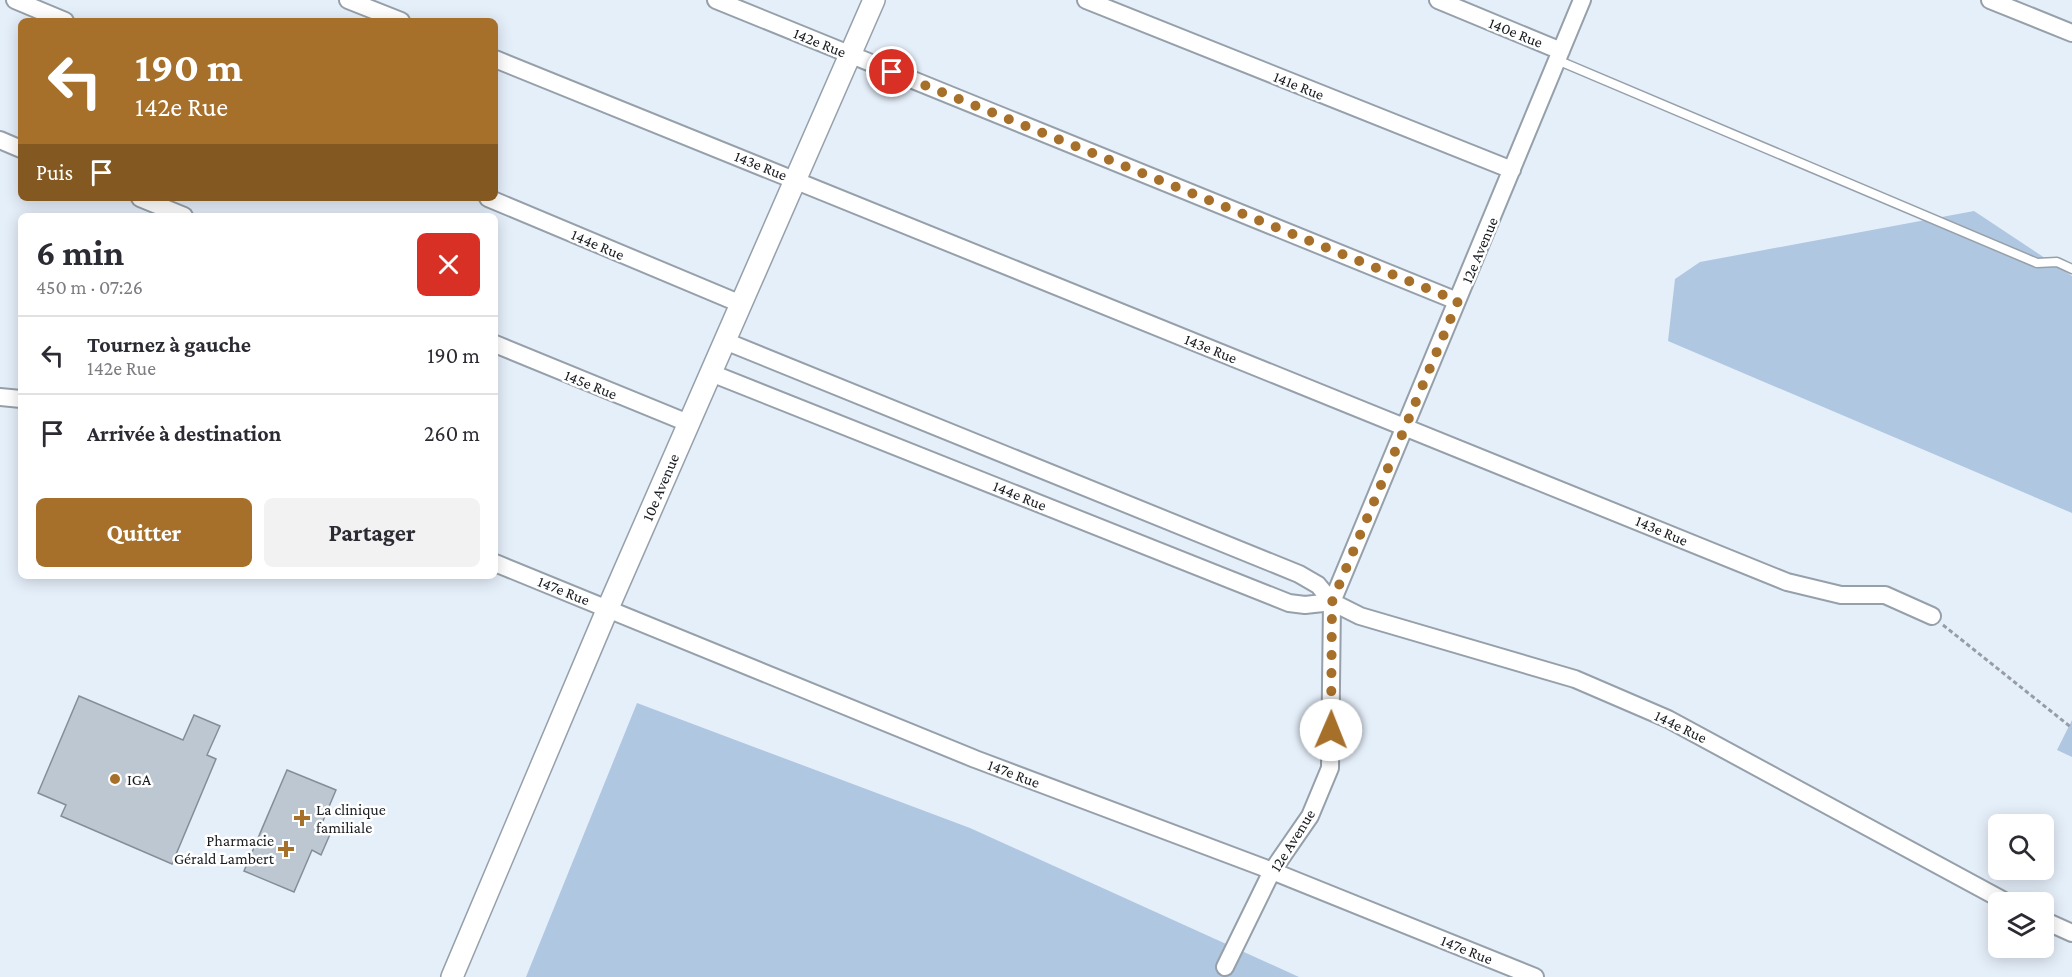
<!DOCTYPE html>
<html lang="fr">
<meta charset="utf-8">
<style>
:root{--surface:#fff;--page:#f2f2f3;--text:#2b2b33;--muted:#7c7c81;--line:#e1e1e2;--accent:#a6702a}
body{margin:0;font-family:"Crimson Pro",serif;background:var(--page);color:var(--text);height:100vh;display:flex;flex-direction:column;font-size:22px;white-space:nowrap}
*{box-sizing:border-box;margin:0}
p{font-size:20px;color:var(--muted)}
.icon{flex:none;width:33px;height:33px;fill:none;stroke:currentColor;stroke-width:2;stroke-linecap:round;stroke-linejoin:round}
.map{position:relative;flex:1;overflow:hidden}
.side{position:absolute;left:18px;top:213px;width:480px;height:366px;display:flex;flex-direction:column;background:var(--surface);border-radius:9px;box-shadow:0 3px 15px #0003}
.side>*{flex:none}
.guide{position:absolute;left:18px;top:18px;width:480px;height:183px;border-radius:9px;box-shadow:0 3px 15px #0003;background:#a6702a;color:#fff;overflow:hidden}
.tools{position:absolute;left:1988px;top:814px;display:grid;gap:12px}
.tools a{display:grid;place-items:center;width:66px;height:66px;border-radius:9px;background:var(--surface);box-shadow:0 3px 15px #0003;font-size:30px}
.pin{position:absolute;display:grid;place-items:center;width:51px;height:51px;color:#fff;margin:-26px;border:3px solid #fff;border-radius:50%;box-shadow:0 2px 6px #0007}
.me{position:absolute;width:66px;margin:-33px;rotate:1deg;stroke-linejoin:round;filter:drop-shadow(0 0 4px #0008)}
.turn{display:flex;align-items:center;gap:21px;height:126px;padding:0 18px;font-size:27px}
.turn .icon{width:78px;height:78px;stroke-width:2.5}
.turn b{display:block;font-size:42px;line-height:51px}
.then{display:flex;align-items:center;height:57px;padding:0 18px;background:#0003;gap:12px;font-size:22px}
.round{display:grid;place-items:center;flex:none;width:63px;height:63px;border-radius:9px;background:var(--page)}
.summary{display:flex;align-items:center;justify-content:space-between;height:102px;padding:0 18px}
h1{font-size:36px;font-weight:700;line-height:45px}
.primary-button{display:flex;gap:12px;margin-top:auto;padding:12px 18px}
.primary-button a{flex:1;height:69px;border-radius:9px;background:var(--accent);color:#fff;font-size:24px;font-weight:700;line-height:69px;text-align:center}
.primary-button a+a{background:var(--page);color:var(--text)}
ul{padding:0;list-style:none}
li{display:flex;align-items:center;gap:18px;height:78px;padding:0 18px;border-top:2px solid var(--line)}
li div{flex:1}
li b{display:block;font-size:22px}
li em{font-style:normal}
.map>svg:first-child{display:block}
</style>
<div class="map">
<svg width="2072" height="977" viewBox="0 0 2072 977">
<rect width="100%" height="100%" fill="#e5effa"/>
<path fill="#afc7e1" d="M1974,211L2072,276V513L1668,341L1675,279L1700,262Z
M637,703L970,828L1299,977H526Z
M2072,720V757L2057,750Z"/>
<path fill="#bdc7d1" stroke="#858e98" stroke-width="1.5" d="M79,696L183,740L194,715L220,726L207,755L216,759L172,864L61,816L66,805L38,793Z
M287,770L336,790L320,828L331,832L321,855L312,850L294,892L244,871Z"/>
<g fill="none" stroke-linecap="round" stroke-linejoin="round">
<defs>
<path id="service" d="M1557,60L2037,263L2057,262L2072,269"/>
<path id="minor" d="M15,0L65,21
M348,0L401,21
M716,0L1457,301
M1086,0L1512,170
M1438,0L1561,51
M1990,0L2072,33
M495,59L1787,582L1841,595H1885L1932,616
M0,140L21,149
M140,198L184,216
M488,198L741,304
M725,341L1299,574L1318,585L1332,602L1360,616L1575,679L1668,719L2008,903
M495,344L688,423
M711,373L1289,603L1305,605L1332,602
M0,397L21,399
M495,563L975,759L1262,867L1535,977
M2043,920L2072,933
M1225,967L1272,871L1310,816L1330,768L1332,602L1582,0"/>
<path id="tertiary" d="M452,977L608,608L874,0"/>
</defs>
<use href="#service" stroke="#96a0aa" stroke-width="11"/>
<use href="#minor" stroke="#96a0aa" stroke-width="20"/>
<use href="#tertiary" stroke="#96a0aa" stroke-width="24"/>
<path stroke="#969da5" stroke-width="3" stroke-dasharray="4.5 3" stroke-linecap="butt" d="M1943,625L2072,728"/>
<use href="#service" stroke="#fff" stroke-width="8"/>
<use href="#minor" stroke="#fff" stroke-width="16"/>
<use href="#tertiary" stroke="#fff" stroke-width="21"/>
</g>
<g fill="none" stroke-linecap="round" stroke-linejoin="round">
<path stroke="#a6702a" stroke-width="10" stroke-dasharray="0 18" d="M892,72L1458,301L1332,602L1331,730"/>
</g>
<g fill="#a6702a" stroke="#fff" stroke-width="2">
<circle cx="115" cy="779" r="6"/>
<path d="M299 809h6v6h6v6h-6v6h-6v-6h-6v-6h6z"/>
<path d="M283 840h6v6h6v6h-6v6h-6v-6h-6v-6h6z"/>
</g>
<g text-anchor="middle" stroke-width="5" stroke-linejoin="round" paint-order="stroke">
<g font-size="16" fill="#181b1f" stroke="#fff">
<text transform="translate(1516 32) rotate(22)" y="6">140e Rue</text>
<text transform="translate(820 42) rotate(22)" y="6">142e Rue</text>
<text transform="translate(1299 85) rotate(22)" y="6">141e Rue</text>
<text transform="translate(761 165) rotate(22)" y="6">143e Rue</text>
<text transform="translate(598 244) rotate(23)" y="6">144e Rue</text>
<text transform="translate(1479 250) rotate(-67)" y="6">12e Avenue</text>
<text transform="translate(1211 348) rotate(22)" y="6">143e Rue</text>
<text transform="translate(591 384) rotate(22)" y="6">145e Rue</text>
<text transform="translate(660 487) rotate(-67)" y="6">10e Avenue</text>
<text transform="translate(1020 495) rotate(22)" y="6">144e Rue</text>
<text transform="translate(1662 530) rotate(23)" y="6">143e Rue</text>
<text transform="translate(564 590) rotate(22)" y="6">147e Rue</text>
<text transform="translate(1681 726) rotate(26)" y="6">144e Rue</text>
<text transform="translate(1014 773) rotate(21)" y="6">147e Rue</text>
<text transform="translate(1292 840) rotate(-58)" y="6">12e Avenue</text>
<text transform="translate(1467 949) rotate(22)" y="6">147e Rue</text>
</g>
<g font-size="16" fill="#181b1f" stroke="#fff" text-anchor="start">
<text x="127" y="785">IGA</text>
<text x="316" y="815">La clinique<tspan x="316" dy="18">familiale</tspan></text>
<text x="274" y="846" text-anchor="end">Pharmacie<tspan x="274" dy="18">Gérald Lambert</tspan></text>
</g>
</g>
</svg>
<div class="tools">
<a><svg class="icon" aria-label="search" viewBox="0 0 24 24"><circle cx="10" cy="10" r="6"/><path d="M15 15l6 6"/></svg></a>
<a><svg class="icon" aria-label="layers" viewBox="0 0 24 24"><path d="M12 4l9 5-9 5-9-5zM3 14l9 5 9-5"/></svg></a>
</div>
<div class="pin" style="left:892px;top:72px;background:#d93025"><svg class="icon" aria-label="arrive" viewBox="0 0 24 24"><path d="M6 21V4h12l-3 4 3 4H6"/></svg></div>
<svg class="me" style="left:1331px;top:730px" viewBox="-20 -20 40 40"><circle r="19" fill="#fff"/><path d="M0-13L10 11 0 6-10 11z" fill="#a6702a"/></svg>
<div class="guide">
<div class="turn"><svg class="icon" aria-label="left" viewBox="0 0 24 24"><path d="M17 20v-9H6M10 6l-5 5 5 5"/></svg><div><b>190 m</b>142e Rue</div></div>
<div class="then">Puis<svg class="icon" aria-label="arrive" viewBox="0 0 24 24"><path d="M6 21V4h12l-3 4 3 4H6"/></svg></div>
</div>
<section class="side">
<div class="summary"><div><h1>6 min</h1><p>450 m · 07:26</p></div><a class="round" style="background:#d93025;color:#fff"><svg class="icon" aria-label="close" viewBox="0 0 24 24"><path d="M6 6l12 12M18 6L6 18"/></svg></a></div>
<ul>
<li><svg class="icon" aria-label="left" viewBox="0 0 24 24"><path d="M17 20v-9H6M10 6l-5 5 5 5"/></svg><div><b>Tournez à gauche</b><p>142e Rue</p></div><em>190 m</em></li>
<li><svg class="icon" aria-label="arrive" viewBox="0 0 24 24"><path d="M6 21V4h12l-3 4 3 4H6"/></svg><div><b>Arrivée à destination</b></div><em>260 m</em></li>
</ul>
<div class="primary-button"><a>Quitter</a><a>Partager</a></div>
</section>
</div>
